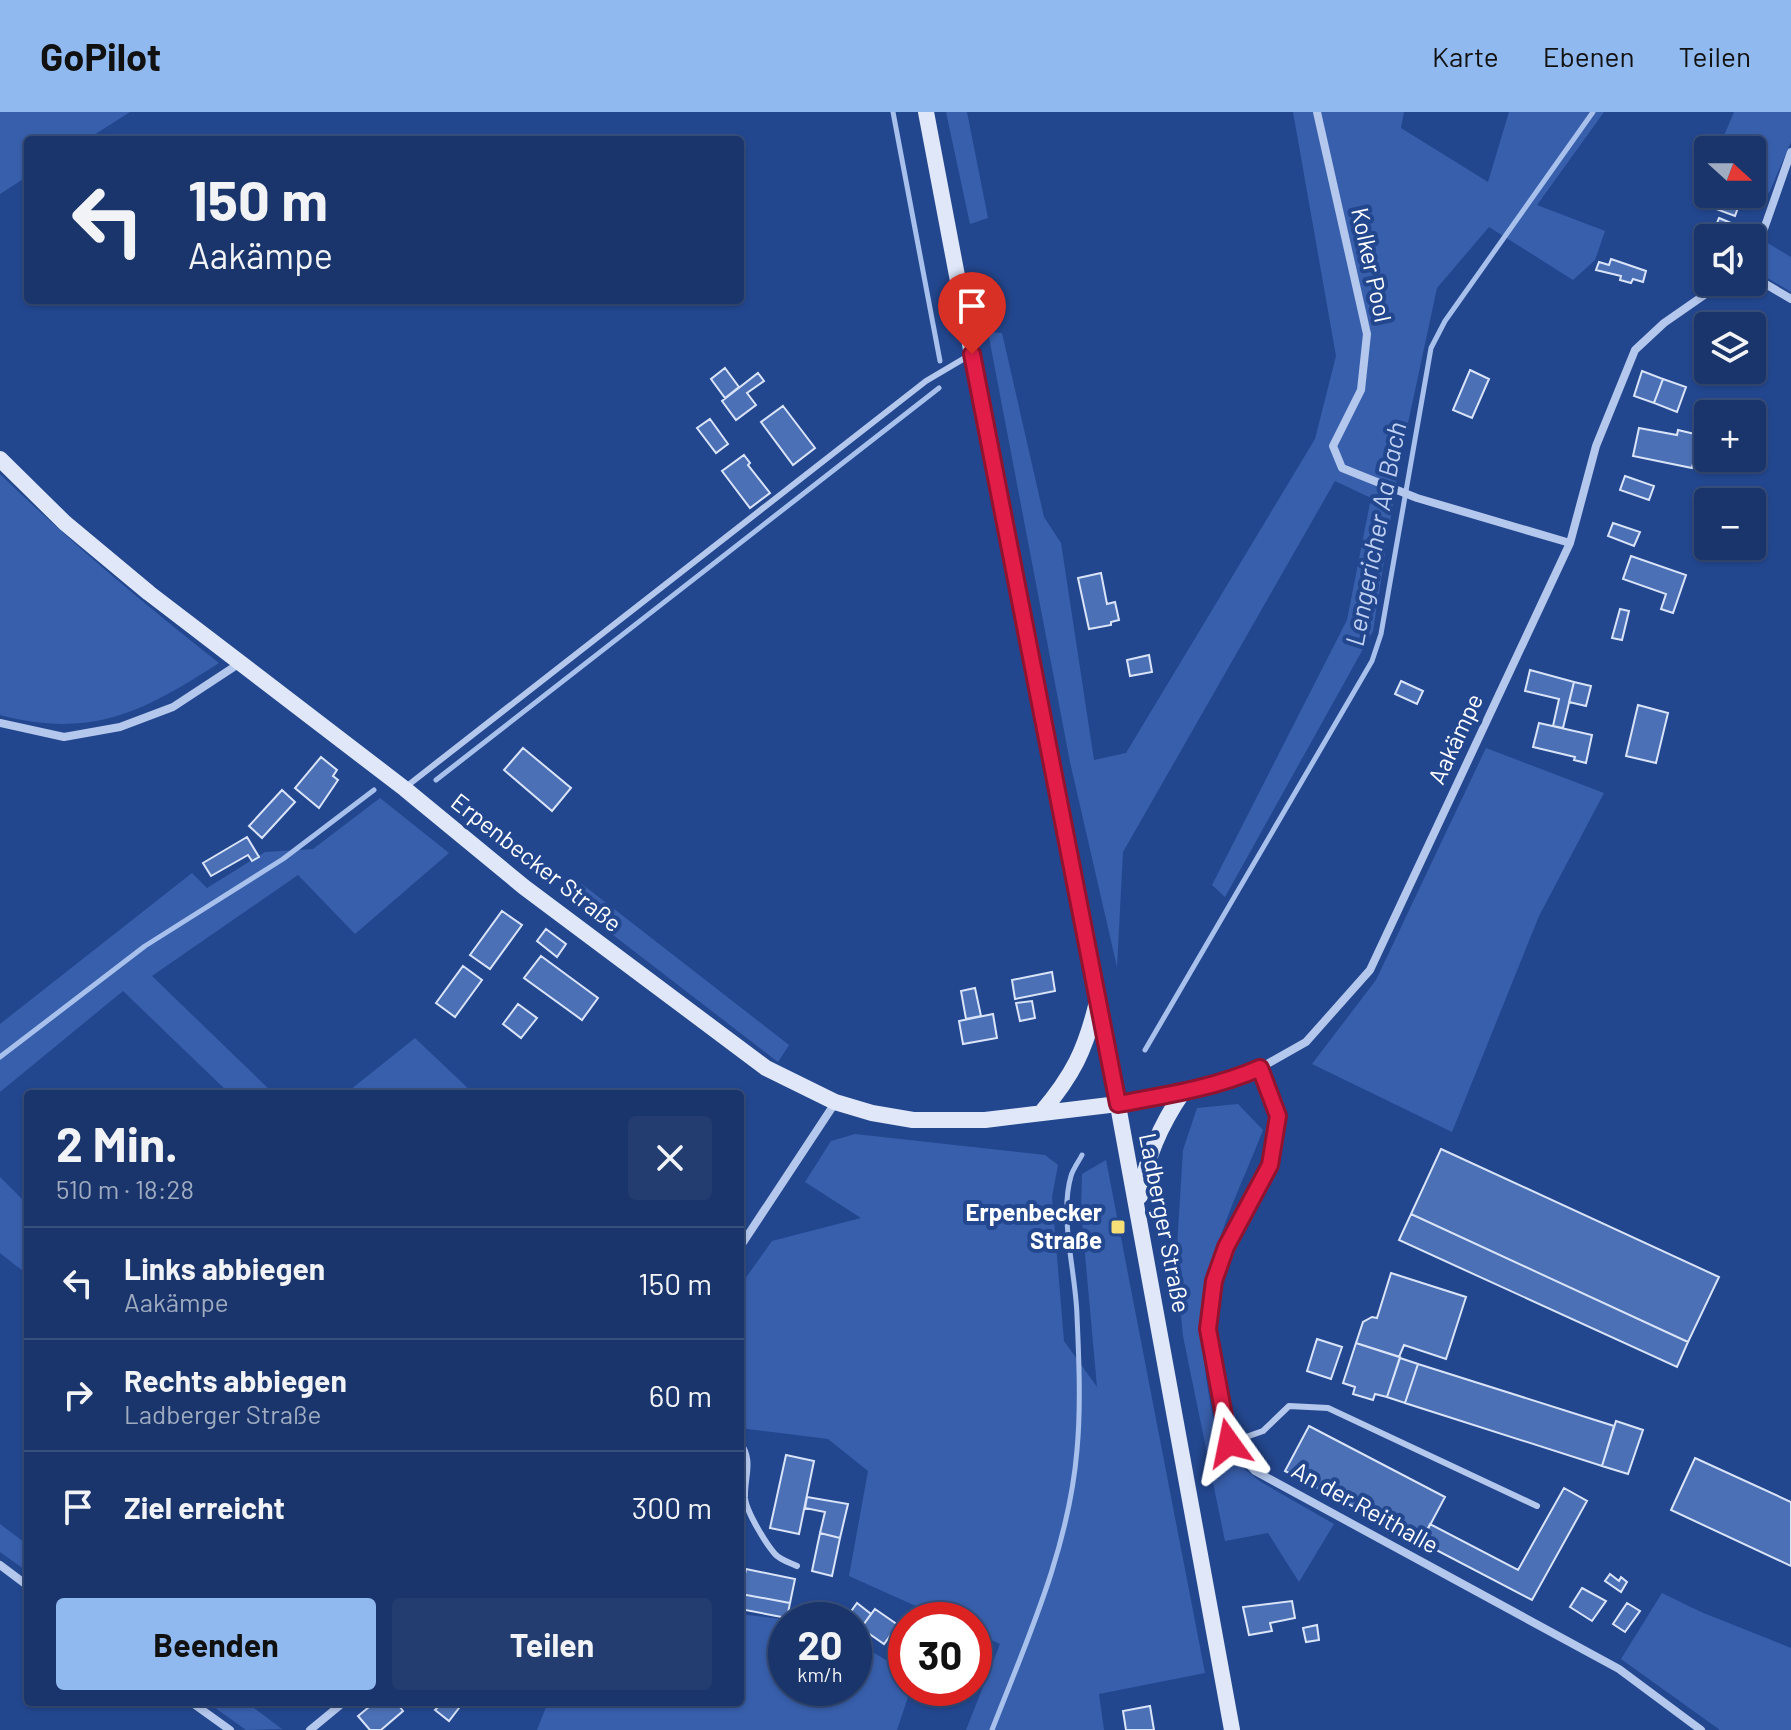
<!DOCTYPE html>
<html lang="de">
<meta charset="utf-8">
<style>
:root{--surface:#1a356b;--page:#233d71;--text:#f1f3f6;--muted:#9fabc1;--line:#38507e;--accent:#90b9f0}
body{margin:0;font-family:Barlow,sans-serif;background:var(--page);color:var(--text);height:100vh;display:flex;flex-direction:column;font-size:30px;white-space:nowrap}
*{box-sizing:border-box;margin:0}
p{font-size:26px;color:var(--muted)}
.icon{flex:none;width:44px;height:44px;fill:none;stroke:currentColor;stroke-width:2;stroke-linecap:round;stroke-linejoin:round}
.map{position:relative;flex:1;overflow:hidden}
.panel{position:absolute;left:24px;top:978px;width:720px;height:616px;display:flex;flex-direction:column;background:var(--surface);border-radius:8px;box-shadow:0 2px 6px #0004,0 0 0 2px var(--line)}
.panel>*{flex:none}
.top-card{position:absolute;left:24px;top:24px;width:720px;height:168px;border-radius:8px;box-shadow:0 2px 6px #0004,0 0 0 2px var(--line);background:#1a356b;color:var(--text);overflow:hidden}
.needle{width:52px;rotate:111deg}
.controls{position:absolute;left:1694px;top:24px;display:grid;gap:16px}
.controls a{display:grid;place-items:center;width:72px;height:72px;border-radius:8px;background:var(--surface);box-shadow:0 2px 6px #0004,0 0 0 2px var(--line);font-size:40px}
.speed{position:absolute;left:768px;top:1490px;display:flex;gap:16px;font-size:40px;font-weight:700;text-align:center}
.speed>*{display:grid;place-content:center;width:104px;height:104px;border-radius:50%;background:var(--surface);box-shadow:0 2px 6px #0004,0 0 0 2px var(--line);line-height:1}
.speed small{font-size:20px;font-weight:400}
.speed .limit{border:12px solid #d22;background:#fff;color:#111}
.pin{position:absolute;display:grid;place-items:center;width:68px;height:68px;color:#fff;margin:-82px -34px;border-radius:50% 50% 50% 0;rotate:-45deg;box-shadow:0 0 8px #0007}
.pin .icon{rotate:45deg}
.me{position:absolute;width:88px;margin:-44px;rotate:348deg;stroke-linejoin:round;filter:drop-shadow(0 0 6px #0008)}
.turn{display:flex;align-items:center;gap:28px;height:168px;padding:0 32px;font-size:36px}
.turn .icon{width:104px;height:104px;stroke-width:2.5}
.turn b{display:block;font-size:56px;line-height:68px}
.round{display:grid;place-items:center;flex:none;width:84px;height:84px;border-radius:8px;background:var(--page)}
.summary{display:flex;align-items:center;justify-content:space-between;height:136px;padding:0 32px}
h1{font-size:48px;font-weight:700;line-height:60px}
.action{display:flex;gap:16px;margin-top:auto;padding:16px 32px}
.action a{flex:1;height:92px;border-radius:8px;background:var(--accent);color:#111;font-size:32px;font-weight:700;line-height:92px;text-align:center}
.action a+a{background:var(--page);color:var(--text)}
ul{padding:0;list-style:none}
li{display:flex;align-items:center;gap:24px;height:112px;padding:0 32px;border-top:2px solid var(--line)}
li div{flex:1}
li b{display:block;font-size:30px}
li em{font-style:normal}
header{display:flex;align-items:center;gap:48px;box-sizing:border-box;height:112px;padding:0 40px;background:var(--accent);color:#111}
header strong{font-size:38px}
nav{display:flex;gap:44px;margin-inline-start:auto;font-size:28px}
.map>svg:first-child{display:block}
</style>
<header>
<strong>GoPilot</strong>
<nav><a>Karte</a><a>Ebenen</a><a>Teilen</a></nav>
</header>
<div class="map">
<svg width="1791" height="1618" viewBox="0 0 1791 1618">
<rect width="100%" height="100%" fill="#23478f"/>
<path fill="#385fac" d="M0,0H130L86,28H28V64L0,82Z
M946,0H967L988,106L970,112Z
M1293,0H1404L1401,16L1488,70L1509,0H1604L1537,93L1605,119L1595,148L1573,168L1489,115L1437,176L1399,353L1373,519L1225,785L1212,773L1347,508L1371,386L1335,369L1123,740L1117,855L1070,650L988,220L1002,221L1044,405L1061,431L1094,648L1126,641L1315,327L1336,244Z
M1734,0H1791V30L1769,81L1752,73V38H1718Z
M1766,130L1791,145V180L1752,157Z
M0,362C70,430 143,491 219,551C143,600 92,627 0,603Z
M1486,636L1604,681L1539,804L1452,1020L1312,952L1376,868Z
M380,686L449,741L355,822L298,763L152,864L274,982H230L123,879L0,980V912L192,761L207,776L265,740L313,737Z
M582,772L789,933L778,950L565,786Z
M415,926L474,982H345Z
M1238,992L1263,1018C1244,1067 1219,1117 1208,1168C1195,1225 1208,1283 1220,1338L1261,1370L1334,1412L1299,1470L1268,1421L1225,1429L1183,1224L1176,1151L1183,1038L1197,996Z
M855,1022L1045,1043L1058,1053L1052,1085L1064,1229L1097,1275L1081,1098L1082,1062L1106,1048L1205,1561L1099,1582L1104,1618H966L1000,1532L974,1520V1508H947L849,1464L868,1359L828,1327L747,1317L740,1313V1174L772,1129L861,1106L805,1070L831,1029Z
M0,1065L28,1093V1163L0,1141Z
M0,1412L28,1433V1460L0,1440Z
M1662,1481L1701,1500L1791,1536V1618H1720L1621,1547Z
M740,1502L787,1508L786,1576H854V1529L906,1560V1576H911L897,1618H537L548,1590H740Z
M207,1590H246L282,1617L246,1618Z"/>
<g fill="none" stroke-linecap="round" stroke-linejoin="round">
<path stroke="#a8c0ec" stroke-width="5" d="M893,0L940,249
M436,668L939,276
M1145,938L1372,549L1381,522L1431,236L1445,209L1593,0
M0,945L145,834L283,747L374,678
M992,1618C1027,1528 1069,1436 1077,1338C1081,1295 1079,1248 1077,1204C1076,1161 1059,1105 1071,1064C1073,1057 1079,1049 1082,1043"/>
</g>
<path fill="#4c70b5" stroke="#d9e4f9" stroke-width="2" d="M1721,84L1740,90L1735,104L1716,97Z
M1719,106L1736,113L1731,126H1711Z
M1611,147L1646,159L1643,170L1633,167L1631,171L1620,168L1621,164L1596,158L1599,150L1609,153Z
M725,256L739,275L725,286L711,267Z
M1470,258L1489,267L1472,306L1453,298Z
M1642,259L1663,267L1654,291L1634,284Z
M758,261L764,269L747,281L756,293L736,308L722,289Z
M1663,267L1686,275L1677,300L1654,291Z
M783,294L815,336L793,353L761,310Z
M710,307L728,332L716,341L697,316Z
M1639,316L1677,323L1678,318L1699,323L1692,356L1633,344Z
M744,343L750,351L748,353L770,381L750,396L722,359Z
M1625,364L1654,374L1649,388L1620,378Z
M1613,411L1640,420L1634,434L1608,424Z
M1631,444L1686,463L1673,501L1661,497L1666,482L1623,467Z
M1101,461L1107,492L1115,490L1119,508L1111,510V513L1089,517L1078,466Z
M1620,497L1629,499L1622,528L1612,526Z
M1149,543L1152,560L1130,564L1127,548Z
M1530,558L1574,570L1563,616L1553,614L1559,587L1525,579Z
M1401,569L1423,579L1417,592L1395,582Z
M1574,570L1591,574L1586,594L1569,590Z
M1638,593L1668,601L1656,651L1626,644Z
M1539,611L1592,623L1586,651L1574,648L1575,645L1533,635Z
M523,636L571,676L552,699L504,658Z
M321,645L337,658L333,664L338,668L319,696L295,676Z
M282,678L295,690L262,726L249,714Z
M247,725L259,745L252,749L248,743L211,764L203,751Z
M502,799L522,813L490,857L470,843Z
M546,817L566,832L557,845L537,829Z
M541,844L598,886L582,908L524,866Z
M463,854L482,868L455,905L436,891Z
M1052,860L1055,879L1015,887L1012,868Z
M975,876L981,904L966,907L961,879Z
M1032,889L1035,906L1020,909L1016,891Z
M518,892L537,906L521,926L503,912Z
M993,902L997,926L963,932L959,909Z
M1441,1037L1719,1165L1688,1230L1411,1102Z
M1411,1102L1688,1230L1677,1255L1399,1128Z
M1391,1161L1466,1185L1446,1247L1404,1233L1399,1245L1356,1231L1363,1210L1372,1205L1377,1206Z
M1317,1227L1342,1235L1331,1267L1307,1259Z
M1356,1231L1400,1245L1387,1285L1375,1282L1373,1288L1353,1282L1355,1275L1343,1271Z
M1400,1246L1418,1252L1405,1291L1387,1285Z
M1418,1252L1614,1314L1602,1354L1405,1291Z
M1616,1309L1643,1318L1628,1362L1602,1354Z
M1309,1314L1445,1385L1421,1430L1285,1359Z
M786,1343L814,1349L799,1422L770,1416Z
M1695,1346L1791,1390V1454L1671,1398Z
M1564,1376L1587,1389L1532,1488L1421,1430L1430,1412L1518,1458Z
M807,1385L848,1392L840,1426L820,1421L825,1400L805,1396Z
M820,1421L840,1426L832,1464L812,1459Z
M746,1457L795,1467L790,1491L741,1482Z
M1610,1462L1619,1469L1621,1465L1627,1470L1621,1480L1605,1469Z
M1582,1476L1606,1489L1592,1509L1570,1495Z
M741,1482L790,1491L787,1506L740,1497Z
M1292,1489L1295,1506L1270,1511L1272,1519L1249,1523L1243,1495Z
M857,1491L871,1502L861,1516L847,1505Z
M1627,1491L1640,1499L1625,1520L1613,1512Z
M875,1497L898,1513L884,1532L861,1516Z
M1317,1513L1319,1528L1306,1530L1303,1516Z
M974,1537L984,1541L976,1563H974Z
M375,1590H396L403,1599L381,1618H370L358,1604Z
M443,1590H452L459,1596L449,1609L435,1598Z
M1150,1594L1154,1618H1126L1123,1599Z"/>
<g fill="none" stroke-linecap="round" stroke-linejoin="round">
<path stroke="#b4c7ec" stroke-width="6" d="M407,674L926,269L970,243
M740,1330C754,1349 744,1365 745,1386C746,1399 766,1432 775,1442C780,1448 791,1451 797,1454
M1229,1331L1263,1319L1289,1294L1328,1296L1537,1394"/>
<path stroke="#b4c7ec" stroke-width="8" d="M1317,0L1367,222L1361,278L1333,334L1342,356L1417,386L1570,431
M1752,138L1764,117L1791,40
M1752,164L1791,187
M0,611L64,625L120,615L173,595L240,551
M1260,956L1278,1004L1270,1053L1226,1135L1214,1169L1208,1217L1229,1331L1255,1359L1619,1557L1701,1618
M1118,992L1199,977L1233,968L1260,956L1306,930L1370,858L1570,431L1596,334L1635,238L1664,211L1723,170
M740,1135L835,991
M0,1453L28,1474
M191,1590L230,1618
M310,1618L344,1590"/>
<path stroke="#dfe7f9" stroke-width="16" d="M926,0L1012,454L1098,884L1232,1618
M0,347L65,411L149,481L405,677L524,775L766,956L835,990L872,1001L913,1008H985L1118,992
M1041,1001C1073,963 1085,939 1097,890
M1140,1084C1146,1045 1161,1012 1183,980"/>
</g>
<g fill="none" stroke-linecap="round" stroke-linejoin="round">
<defs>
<path id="route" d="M972,242L1118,992C1167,983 1214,976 1260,956L1278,1004L1270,1053L1226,1135L1214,1169L1208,1217L1229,1331"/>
</defs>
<use href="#route" stroke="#92132f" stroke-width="20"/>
<use href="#route" stroke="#e11d48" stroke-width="14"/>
</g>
<rect fill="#f6df77" stroke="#23478f" stroke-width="3" x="1110" y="1107" width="16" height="16" rx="4"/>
<g text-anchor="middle" stroke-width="8" stroke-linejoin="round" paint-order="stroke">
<g font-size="24" fill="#fff" stroke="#23478f">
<text transform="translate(1371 153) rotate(78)" y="8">Kolker Pool</text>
<text transform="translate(1456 627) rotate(-65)" y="8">Aakämpe</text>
<text transform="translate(536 751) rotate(38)" y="8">Erpenbecker Straße</text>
<text transform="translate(1164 1111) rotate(79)" y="8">Ladberger Straße</text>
<text transform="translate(1365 1396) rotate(29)" y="8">An der Reithalle</text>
</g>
<g font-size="24" font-weight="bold" fill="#fff" stroke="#23478f" text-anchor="end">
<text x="1102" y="1109">Erpenbecker<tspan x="1102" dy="28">Straße</tspan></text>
</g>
<g font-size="26" font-style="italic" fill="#c0d1f3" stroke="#23478f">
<text transform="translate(1376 422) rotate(-79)" y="9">Lengericher Aa Bach</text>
</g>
</g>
</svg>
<div class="controls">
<a><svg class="needle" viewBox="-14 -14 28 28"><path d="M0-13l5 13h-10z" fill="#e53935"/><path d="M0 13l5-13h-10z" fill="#9fabc1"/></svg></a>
<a><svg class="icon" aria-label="sound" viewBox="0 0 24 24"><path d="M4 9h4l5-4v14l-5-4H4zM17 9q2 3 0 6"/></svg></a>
<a><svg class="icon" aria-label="layers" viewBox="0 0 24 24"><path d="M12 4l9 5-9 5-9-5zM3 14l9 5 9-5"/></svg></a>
<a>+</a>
<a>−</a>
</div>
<div class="speed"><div>20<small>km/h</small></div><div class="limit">30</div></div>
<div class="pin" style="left:972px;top:242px;background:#d93025"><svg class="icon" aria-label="arrive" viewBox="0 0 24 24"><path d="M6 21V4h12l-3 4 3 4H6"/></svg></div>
<svg class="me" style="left:1229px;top:1331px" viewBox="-20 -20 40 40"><path d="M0-17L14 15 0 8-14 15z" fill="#e11d48" stroke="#fff" stroke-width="4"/></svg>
<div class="top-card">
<div class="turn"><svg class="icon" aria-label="left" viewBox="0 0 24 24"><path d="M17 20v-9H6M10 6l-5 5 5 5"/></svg><div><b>150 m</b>Aakämpe</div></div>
</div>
<section class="panel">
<div class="summary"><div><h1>2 Min.</h1><p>510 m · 18:28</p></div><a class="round"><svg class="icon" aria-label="close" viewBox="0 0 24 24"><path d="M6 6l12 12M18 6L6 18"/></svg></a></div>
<ul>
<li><svg class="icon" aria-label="left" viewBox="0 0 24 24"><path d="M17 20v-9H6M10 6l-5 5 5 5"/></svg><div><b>Links abbiegen</b><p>Aakämpe</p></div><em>150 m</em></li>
<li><svg class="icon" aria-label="right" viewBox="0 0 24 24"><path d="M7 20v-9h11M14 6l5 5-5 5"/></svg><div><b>Rechts abbiegen</b><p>Ladberger Straße</p></div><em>60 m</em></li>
<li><svg class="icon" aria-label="arrive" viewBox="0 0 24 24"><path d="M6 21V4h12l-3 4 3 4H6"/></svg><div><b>Ziel erreicht</b></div><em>300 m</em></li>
</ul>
<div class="action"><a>Beenden</a><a>Teilen</a></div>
</section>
</div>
